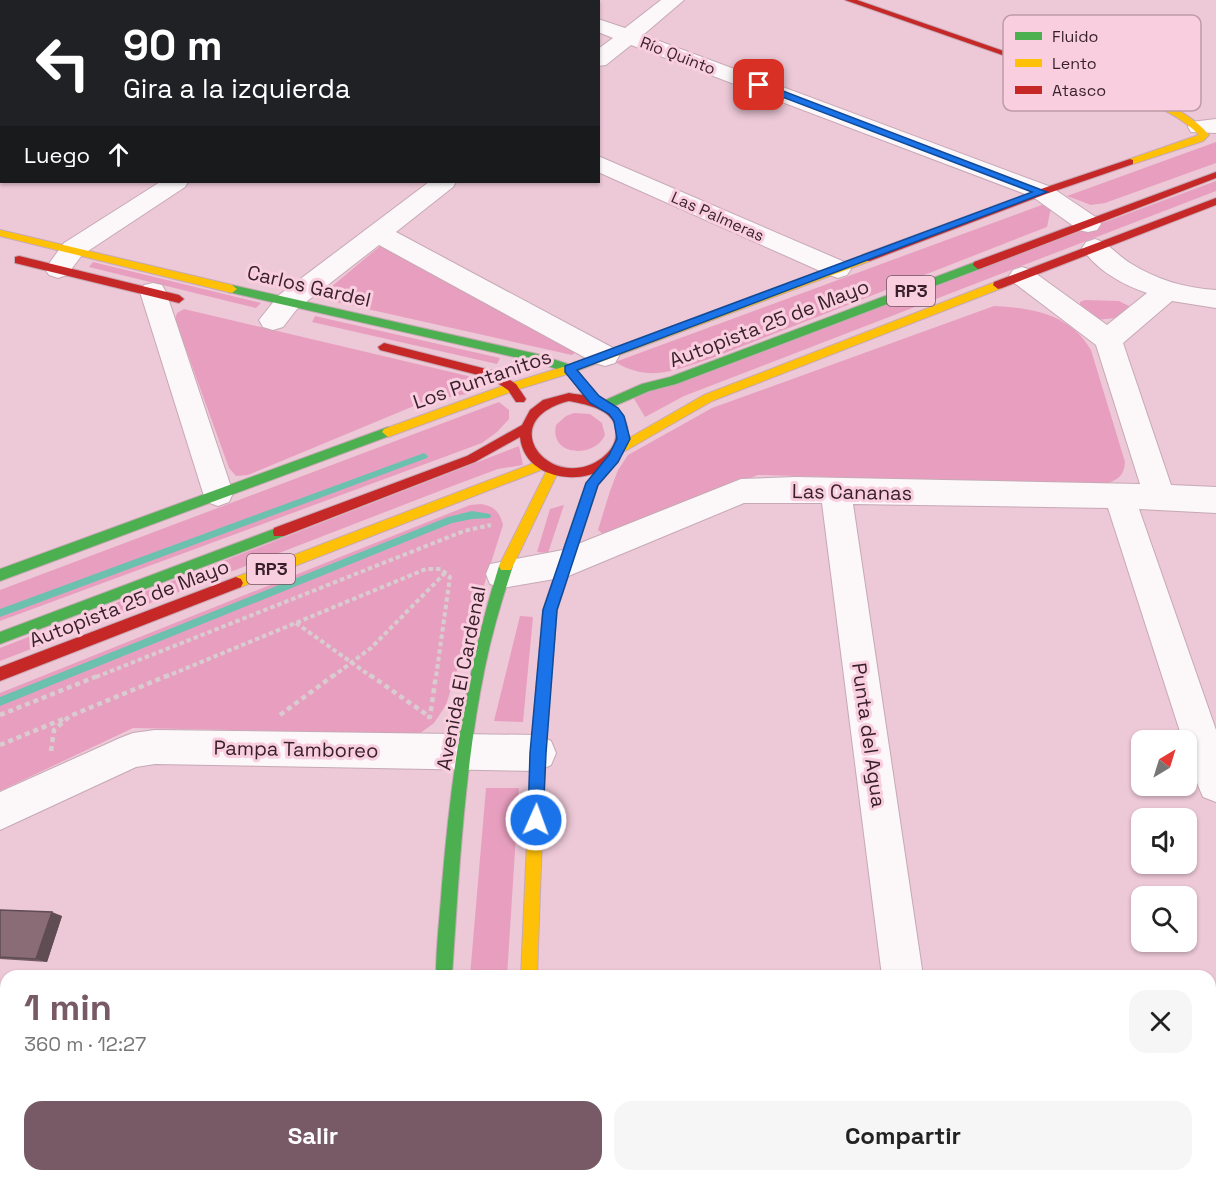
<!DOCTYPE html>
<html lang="es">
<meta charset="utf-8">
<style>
:root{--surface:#fff;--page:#f6f6f6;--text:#222;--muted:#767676;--accent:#775a66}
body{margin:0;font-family:"Space Grotesk",sans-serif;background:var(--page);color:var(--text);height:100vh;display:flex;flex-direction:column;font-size:22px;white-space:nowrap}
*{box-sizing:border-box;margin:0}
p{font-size:20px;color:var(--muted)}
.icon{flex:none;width:33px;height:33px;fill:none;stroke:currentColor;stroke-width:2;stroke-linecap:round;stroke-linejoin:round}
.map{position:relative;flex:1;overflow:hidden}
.panel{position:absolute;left:0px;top:970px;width:1216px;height:212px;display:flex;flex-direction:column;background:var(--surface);border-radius:18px 18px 0 0;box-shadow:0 2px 4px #0004}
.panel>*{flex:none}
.top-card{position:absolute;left:0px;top:0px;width:600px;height:183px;box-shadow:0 2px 4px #0004;background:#202124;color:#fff;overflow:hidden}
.needle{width:39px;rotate:38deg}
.controls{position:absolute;left:1131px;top:730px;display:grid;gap:12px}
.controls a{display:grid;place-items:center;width:66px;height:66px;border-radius:12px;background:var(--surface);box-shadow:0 2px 4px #0004;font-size:30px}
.pin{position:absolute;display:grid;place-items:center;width:51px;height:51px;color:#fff;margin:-26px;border-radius:12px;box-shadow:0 3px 9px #0006}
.me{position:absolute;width:66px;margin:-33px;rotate:2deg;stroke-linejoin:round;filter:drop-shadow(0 0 4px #0008)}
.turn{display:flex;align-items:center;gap:21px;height:126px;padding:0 24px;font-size:27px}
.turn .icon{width:78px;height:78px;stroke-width:2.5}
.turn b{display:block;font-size:42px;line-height:51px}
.then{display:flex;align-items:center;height:57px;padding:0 24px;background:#0003;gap:12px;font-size:22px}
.round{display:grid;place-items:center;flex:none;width:63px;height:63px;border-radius:18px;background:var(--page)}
.headline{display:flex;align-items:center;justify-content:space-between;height:102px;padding:0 24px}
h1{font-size:36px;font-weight:700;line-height:45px;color:var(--accent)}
.primary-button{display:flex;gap:12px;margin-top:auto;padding:12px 24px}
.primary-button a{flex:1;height:69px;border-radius:18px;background:var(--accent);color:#fff;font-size:24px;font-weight:700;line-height:69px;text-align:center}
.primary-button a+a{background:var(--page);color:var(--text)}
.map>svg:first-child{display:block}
</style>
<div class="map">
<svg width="1216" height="1181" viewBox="0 0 1216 1181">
<rect width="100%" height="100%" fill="#edc8d7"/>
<path fill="#e89fbf" d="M1216,142V163L1105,203L1091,205L1067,196Z
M1216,181V191L684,396L645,417L633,397Z
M1047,203L1051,208L1047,227L712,358C676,370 650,383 615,362Z
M380,246L577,351L572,355L318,298Z
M93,262L261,303L256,308L89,267Z
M1085,300L1119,301L1131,307L1116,318L1095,320L1080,307V302Z
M994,306C1032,308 1070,314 1091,350L1125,462C1124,478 1116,480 1103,485L758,475L608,534H603L598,530L610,491L618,470L628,455L712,408Z
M184,309L468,376L475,384L467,394L426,401L248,475L236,476L229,468L175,319L177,313Z
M315,316L500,358L497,364L312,322Z
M499,402L509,410V419L497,432L482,443L0,621V590Z
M574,413L590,414L602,423L605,435C594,459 549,456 556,425L566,416Z
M519,446L523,465L498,469L455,485L0,661V648Z
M481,504C494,506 500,512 503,525L446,705L434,723L419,734L133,728L0,791V693L470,505Z
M564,505L548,553L537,552L550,509Z
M520,616L533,617L523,722L494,721Z
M486,788H519L507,976H470Z"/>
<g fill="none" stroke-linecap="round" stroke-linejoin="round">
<path fill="#6cc0ae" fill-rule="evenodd" d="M424,453L428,456L427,458L0,617V609Z
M472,511L490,514L491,516L490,518L472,519L452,523L0,706V697L448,517Z"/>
<defs>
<path id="street" d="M0,0H19L2,2V7Z
M212,0H233L211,2Z
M443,0H464L442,2Z
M523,0H546L547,2H524Z
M661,0H684L643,35L1051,187L1097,218L1101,224L1097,230L1088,232L1079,230L1033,197L631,45L606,65L598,66V49L613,38L598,32V19L625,28Z
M2,119V134H0V120Z
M1216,119V133L1191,132L1188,127L1191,122Z
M598,156L847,263L851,269L847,275L838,278L829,275L598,172Z
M160,182H188L185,187L82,255L67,275L58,278L49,275L45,269L64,243Z
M429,182H456L453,187L396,232L615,349L619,356L615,363L605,366L595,363L379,245L297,309L283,327L273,330L263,327L259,320L279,295Z
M1095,239C1109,243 1118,256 1130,263C1157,280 1185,288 1216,290V308L1172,301L1123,343L1171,485L1216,487V513L1139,509L1216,730V802L1203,797C1196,780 1186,760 1186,741H1183L1108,508L853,504L923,976H882L822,503H744L566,577L502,588L490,584L486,574L490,564L563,550L741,479L796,477L1140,484L1096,345L1013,282L1009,276L1013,270L1022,267L1031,270L1107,325L1147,293C1123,285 1096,270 1082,248L1086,242Z
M153,283L162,285L166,292L233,493L229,502L218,506L207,502L203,493L140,292L144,285Z
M155,730L538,735L551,741L556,753L551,765L538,771L155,764L136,767L0,830V792L120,738L133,733Z
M0,1103H6V1147H0Z
M906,1176H952V1181H906Z"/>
<path id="fast" d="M978,261L982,262V268L676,384L649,391L605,410L599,405L601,402L642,384L670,377Z
M232,285L537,354L574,366L600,400L598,403H590L566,372L532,361L228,292V286Z
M388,427L392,429L394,432L392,435L0,581V569Z
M614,453L620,458L598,485L557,610L551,678L549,683L544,685L539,683L537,678L543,610L586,483L610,455Z
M279,527L284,528L285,532L284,536L0,644V632Z
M506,560L511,562L513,566C502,599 492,633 485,667C464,769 459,873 452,976H436C436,946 440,915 442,885C451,776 466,670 499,566L501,562Z"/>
<path id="slow" d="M1060,69C1104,81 1180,99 1209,135L1203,141L1133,164H1127V160L1199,135C1167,101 1101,87 1057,74L1056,72Z
M0,230L232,285L237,289L232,293L0,236Z
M866,254L870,255V261L574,372L516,390L388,437L382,432L384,429L508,384L566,366Z
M998,281L1003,285L1002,288L712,401L625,451H617L615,448L617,445L704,395Z
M542,460L546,462L548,465L546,468L241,587L236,589L231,587L229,583L231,579Z
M553,465L559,470L511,570H501L499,566L549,466Z
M544,671L549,673L551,678L545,753L537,976H521L531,753L537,678L539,673Z
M513,1176H531V1181H513Z"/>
<path id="jam" d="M845,0H857L1064,72L1057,74Z
M1130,159L1133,160V164L1046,194L870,261H862L861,258L862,255L1038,190Z
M1216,172V178L982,268L978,269L973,265L974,262Z
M1216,198V205L1002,288L998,289L993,285L994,282Z
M19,256L179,295L184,299L179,303L15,263V257Z
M384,343L498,372L516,384L526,399L524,402H516L508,390L490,378L380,350L378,347Z
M569,393C579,395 591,395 601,399C636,413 637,451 604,469C575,486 524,477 520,437L475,462L284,536H274L273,532L274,528L467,456L522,425L530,410L543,400ZM569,401C589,405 618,410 616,435C615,446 609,452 602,458C552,495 491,421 569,401Z
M236,577L241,579L243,583L241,587L0,681V667Z
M418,1176H436V1181H418Z"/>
</defs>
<use href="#street" stroke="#c6a9b5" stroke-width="2"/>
<use href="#fast" stroke="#c6a9b5" stroke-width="2"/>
<use href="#slow" stroke="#c6a9b5" stroke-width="2"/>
<use href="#jam" stroke="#c6a9b5" stroke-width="2"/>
<path stroke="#d8ccd1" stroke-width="4" stroke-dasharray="4.5 3" stroke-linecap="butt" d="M296,623L372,677
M96,677L464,531L491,525
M165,677L426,569H441L450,577L436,677
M332,677L371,648L445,573"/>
<path stroke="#d8ccd1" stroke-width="4.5" stroke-dasharray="5 4" stroke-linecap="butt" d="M370,675L430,717
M0,715L100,675
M280,715L334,675
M427,717H430L436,675
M0,745L63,719
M51,751L54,730L70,716L169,675"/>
<use href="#street" fill="#fcf7f9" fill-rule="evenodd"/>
<use href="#fast" fill="#4caf50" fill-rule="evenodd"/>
<use href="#slow" fill="#ffc107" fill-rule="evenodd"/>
<use href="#jam" fill="#c62828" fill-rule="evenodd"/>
</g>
<path fill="#765d65" d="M0,910L62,916L47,962L0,959Z"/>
<path fill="#604c53" d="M52,912L62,916L47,962L36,959Z"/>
<path fill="#896c76" stroke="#604c53" stroke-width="1.5" d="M0,910L52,912L36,959L0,957Z"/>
<path fill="#1a73e8" stroke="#114b97" stroke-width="1.5" d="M756,83H762L1047,192L577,370L599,396L618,408L624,416L630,439L618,462L598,485L557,610L546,753L543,820L541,826L536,828L530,826L528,820L530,753L543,610L586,483L609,455L617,439L614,421L609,414L590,403L565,372V366L1032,192L756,87Z"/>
<g text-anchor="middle" stroke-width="6" stroke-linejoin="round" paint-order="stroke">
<g font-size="16" fill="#381f29" stroke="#f9cfdf">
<text transform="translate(678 55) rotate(21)" y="6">Río Quinto</text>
<text transform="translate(718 216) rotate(24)" y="6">Las Palmeras</text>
</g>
<g fill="#f9cfdf" stroke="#725460" stroke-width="1.5">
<rect x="887" y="276" width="48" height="30" rx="4.5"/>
<rect x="247" y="554" width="48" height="30" rx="4.5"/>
</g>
<g font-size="18" font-weight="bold" fill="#381f29">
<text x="911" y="297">RP3</text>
<text x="271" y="575">RP3</text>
</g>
<g font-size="20" fill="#381f29" stroke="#f9cfdf">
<text transform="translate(309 286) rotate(13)" y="7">Carlos Gardel</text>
<text transform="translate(769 323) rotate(-21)" y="7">Autopista 25 de Mayo</text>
<text transform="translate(482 379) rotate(-19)" y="7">Los Puntanitos</text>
<text transform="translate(852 492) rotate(1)" y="7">Las Cananas</text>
<text transform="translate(129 603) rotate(-21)" y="7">Autopista 25 de Mayo</text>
<text transform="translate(461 678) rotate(-79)" y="7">Avenida El Cardenal</text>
<text transform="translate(869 735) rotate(82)" y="7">Punta del Agua</text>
<text transform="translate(296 749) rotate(1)" y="7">Pampa Tamboreo</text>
</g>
</g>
<rect x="1003" y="15" width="198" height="96" rx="9" fill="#f9cfdf" stroke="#bf9aa8" stroke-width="1.5"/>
<rect x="1015" y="32" width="27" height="8" fill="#4caf50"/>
<rect x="1015" y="59" width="27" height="8" fill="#ffc107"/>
<rect x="1015" y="86" width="27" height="8" fill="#c62828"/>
<g font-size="16" fill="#381f29">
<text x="1052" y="42">Fluido</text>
<text x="1052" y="69">Lento</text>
<text x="1052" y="96">Atasco</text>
</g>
</svg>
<div class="controls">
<a><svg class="needle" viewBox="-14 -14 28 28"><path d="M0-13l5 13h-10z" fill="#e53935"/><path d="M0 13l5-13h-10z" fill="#767676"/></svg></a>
<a><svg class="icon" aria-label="sound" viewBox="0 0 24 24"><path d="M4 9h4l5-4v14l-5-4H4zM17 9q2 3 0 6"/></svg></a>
<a><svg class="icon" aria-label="search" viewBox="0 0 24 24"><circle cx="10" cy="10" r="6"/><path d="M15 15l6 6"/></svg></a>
</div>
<div class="pin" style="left:759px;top:85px;background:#d93025"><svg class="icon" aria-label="arrive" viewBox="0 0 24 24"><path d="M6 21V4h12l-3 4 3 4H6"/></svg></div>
<svg class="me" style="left:536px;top:820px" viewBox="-20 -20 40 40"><circle r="17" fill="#1a73e8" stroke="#fff" stroke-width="3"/><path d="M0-11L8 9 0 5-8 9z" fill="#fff"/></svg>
<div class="top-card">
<div class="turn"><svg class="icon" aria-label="left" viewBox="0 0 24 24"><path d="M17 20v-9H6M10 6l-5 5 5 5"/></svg><div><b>90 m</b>Gira a la izquierda</div></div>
<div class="then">Luego<svg class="icon" aria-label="ahead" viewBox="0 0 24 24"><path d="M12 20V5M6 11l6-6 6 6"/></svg></div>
</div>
<section class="panel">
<div class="headline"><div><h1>1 min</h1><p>360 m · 12:27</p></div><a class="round"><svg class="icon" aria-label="close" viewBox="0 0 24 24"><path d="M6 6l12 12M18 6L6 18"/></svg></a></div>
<div class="primary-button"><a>Salir</a><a>Compartir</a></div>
</section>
</div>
